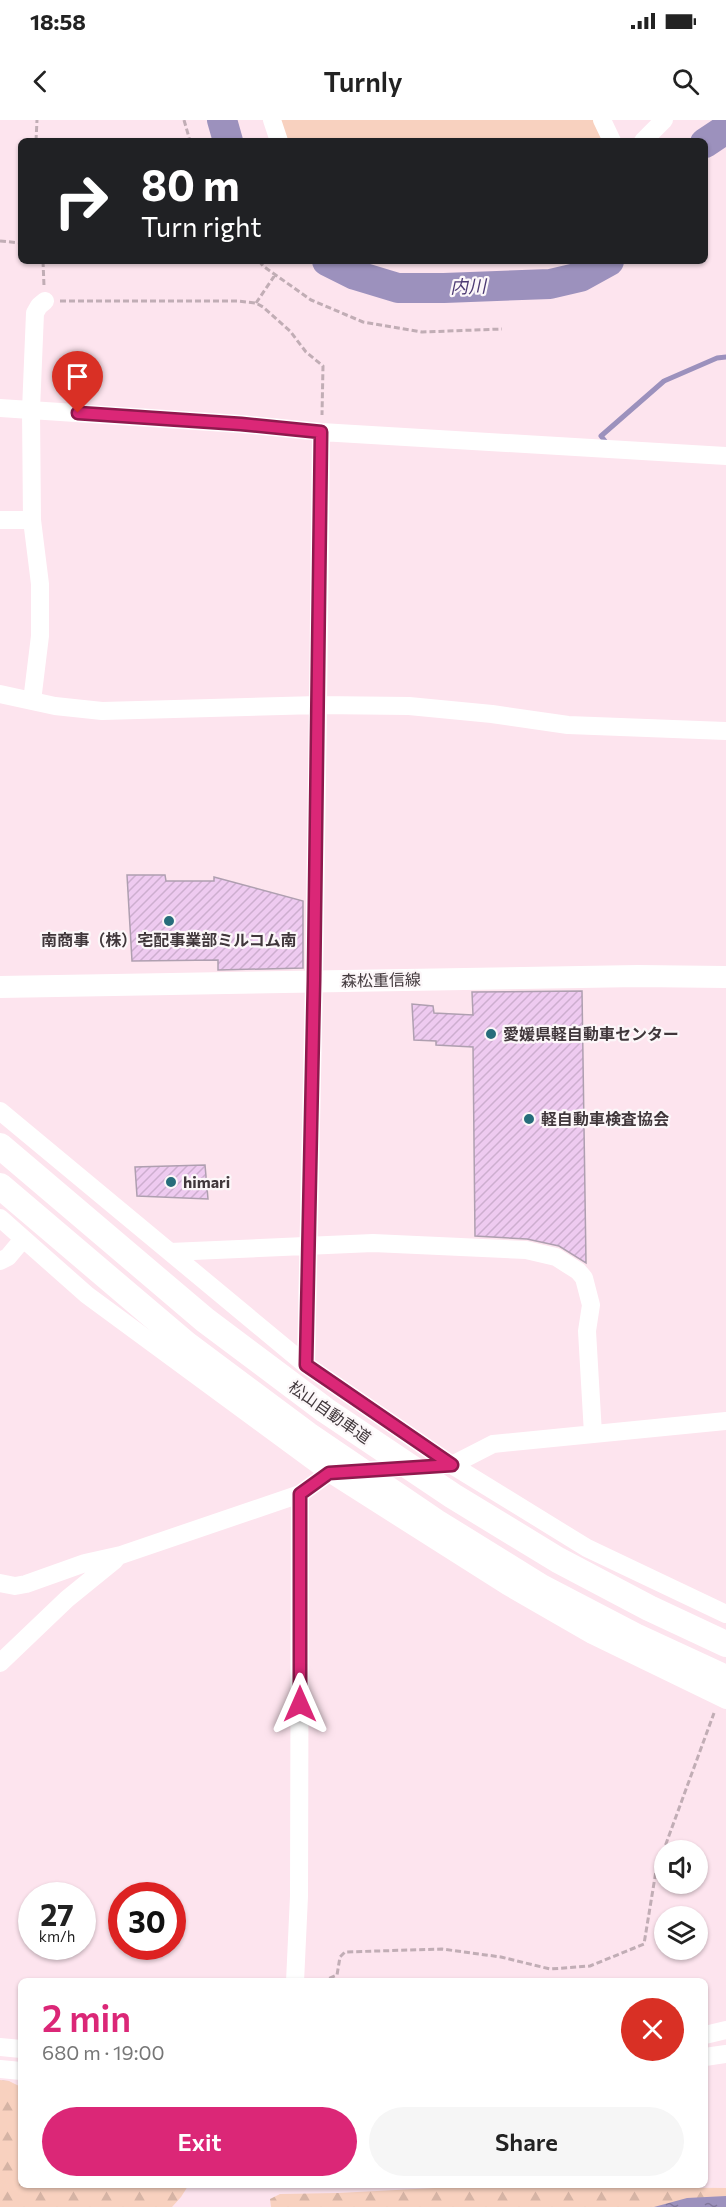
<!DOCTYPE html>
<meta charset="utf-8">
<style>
:root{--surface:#fff;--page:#f6f6f6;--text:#222;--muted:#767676;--accent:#db2777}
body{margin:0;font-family:Commissioner,"Noto Sans JP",sans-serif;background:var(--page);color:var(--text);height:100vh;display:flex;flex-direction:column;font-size:22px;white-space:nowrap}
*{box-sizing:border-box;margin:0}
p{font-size:20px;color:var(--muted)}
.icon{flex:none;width:33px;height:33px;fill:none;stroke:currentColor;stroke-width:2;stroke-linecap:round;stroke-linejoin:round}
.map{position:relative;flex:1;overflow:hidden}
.details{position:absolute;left:18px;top:1858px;width:690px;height:210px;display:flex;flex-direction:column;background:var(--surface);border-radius:9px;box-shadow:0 2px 4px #0004}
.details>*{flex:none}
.guide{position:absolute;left:18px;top:18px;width:690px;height:126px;border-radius:9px;box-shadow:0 2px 4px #0004;background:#202124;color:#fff;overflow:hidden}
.fabs{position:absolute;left:654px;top:1720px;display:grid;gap:12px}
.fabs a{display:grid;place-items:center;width:54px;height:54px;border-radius:50%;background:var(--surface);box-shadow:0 2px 4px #0004;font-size:30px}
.speed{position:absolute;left:18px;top:1762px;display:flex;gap:12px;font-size:30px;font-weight:700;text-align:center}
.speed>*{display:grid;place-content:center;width:78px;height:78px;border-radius:50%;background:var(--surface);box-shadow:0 2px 4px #0004;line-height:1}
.speed small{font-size:15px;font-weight:400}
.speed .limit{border:9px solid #d22;background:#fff;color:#111}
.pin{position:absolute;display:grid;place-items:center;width:51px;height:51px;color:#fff;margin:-62px -26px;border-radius:50% 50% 50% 0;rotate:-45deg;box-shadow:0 0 6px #0007}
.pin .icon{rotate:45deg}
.me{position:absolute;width:66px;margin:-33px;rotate:0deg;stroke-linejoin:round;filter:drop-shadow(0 0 4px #0008)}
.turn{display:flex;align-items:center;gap:21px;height:126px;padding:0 24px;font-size:27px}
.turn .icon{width:78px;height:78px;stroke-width:2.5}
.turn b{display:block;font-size:42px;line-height:51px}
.round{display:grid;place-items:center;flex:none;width:63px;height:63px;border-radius:32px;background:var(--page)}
.head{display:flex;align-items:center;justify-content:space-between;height:102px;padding:0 24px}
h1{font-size:36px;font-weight:600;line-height:45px;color:var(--accent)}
.action{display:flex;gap:12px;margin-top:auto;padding:12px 24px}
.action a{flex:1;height:69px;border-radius:36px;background:var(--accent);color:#fff;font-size:24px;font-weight:600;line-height:69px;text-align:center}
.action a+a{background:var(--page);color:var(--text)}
.status{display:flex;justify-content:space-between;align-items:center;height:42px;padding:0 30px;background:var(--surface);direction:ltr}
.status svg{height:16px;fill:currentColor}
header{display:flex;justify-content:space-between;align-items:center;height:78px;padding:0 24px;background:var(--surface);font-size:27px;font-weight:600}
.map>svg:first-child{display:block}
</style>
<div class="status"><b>18:58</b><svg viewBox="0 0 49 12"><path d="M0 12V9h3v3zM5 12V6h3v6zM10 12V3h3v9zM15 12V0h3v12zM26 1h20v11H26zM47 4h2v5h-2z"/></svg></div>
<header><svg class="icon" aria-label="back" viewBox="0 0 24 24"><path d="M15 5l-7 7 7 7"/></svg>Turnly<svg class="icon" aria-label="search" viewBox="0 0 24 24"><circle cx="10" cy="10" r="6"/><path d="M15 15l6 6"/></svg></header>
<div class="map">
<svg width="726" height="2087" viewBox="0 0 726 2087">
<defs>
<pattern id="forest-firs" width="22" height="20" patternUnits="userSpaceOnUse" patternTransform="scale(1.5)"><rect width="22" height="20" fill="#f8d1bf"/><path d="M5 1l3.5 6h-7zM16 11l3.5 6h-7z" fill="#d6b4a5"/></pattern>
<pattern id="water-ripples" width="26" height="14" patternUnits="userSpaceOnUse" patternTransform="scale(1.5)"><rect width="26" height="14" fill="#9c91bd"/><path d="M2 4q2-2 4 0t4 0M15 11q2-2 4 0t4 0" fill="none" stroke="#81779b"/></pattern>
<pattern id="building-hatch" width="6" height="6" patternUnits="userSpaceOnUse" patternTransform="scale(1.5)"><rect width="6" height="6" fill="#eecaf0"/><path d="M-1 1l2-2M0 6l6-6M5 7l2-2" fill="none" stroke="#cdaecf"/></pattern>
</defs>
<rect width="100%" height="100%" fill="#fde4ee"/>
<path fill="#f8d1bf" d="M280,0H594L603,21H286Z"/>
<path fill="url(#forest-firs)" d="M0,1960L9,1961L21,1967V2066H188L181,2077L172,2087H0Z
M473,2066L726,2068V2087H271L270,2079L280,2074L338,2073Z"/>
<path fill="url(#water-ripples)" d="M726,2076V2087H654L687,2078Z"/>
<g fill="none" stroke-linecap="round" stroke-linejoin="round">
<path stroke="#9c91bd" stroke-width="5" d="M605,321L601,316L664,261L717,238L726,237"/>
<path stroke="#9c91bd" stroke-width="30" d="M222,0L228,21
M705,23L726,9
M327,141L355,155L398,168H444L550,164L580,157L609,141"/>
</g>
<path fill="url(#building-hatch)" stroke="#af9fb0" stroke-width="1.5" d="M127,755H165L166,761H214V757L303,781V848L218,850V840L132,841Z
M582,871L586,1143L559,1126L527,1119L475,1116L473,927L436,925V921L414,920L412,884L433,886L434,893L473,895L472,872Z
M205,1045L208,1079L137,1076L135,1047Z"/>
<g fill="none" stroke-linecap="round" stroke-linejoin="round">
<path stroke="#c1adb5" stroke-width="3" stroke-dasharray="6 3" stroke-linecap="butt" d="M184,0L190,21
M36,21L37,0
M0,121L21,123
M43,141L44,166
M259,141L263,146L311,180L363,202L422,212L502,209
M60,181H237L256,183L263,187L290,211L306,232L323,246L322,295
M256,183L275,155
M321,1862L337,1855L340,1837L345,1832L442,1829L501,1837L550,1849L590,1846L644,1824L656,1751L714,1593"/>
<path stroke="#fff" stroke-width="18" d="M272,0L279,21
M602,0L612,21
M643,21L664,0
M0,288L241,304L321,312L726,336
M321,312L318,585L409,586L492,594L568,605L726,611
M0,400H32
M0,574L55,586L102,591L318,585L314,861L306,1245
M32,581L40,516V464L32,400L31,290L35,193L39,186L45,181
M0,991L306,1245L452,1345L587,1428L726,1494
M0,1098L87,1175L329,1353L507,1466L592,1515L726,1580
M170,1132L373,1123L526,1130L556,1137L578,1151L584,1158L591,1185L587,1211L593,1314
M0,1141L8,1137L23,1119
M442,1345H452L493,1324L726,1301
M0,1463L15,1466L26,1464L85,1443L121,1435L300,1374L329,1353L414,1347
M0,1543L67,1479L115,1440
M295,1862L299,1776L300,1374
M705,1915L726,1910
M0,1927L21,1929
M705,1937L726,1934
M0,1949L21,1951"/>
<path stroke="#fff" stroke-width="22" d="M0,867L638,856L726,857"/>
<path stroke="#fff" stroke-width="26" d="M0,1026L205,1200L325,1290L453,1376L558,1440L649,1488L726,1524
M0,1066L186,1224L308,1315L436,1402L541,1467L635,1516L726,1558"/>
</g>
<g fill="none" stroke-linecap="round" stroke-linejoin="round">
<defs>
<path id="route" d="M78,293L241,304L321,312L314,861L306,1245L452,1345L329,1353L300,1374V1584"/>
</defs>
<use href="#route" stroke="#8e194d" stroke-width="15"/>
<use href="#route" stroke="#db2777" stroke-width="10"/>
</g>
<g fill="#276d7b" stroke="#fcf7f9" stroke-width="2">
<circle cx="169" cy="801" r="6"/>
<circle cx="491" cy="914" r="6"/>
<circle cx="529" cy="999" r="6"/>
<circle cx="171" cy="1062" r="6"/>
</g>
<g text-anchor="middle" stroke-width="4.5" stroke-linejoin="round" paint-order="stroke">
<g font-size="16" font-weight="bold" fill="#40373b" stroke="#fcf7f9" text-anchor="start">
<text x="169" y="826" text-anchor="middle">南商事（株）宅配事業部ミルコム南</text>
<text x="503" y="920">愛媛県軽自動車センター</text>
<text x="541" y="1005">軽自動車検査協会</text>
<text x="183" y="1068">himari</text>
</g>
<g font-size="16" fill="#40373b" stroke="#fcf7f9">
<text transform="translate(381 860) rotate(-1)" y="6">森松重信線</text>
<text transform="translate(330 1292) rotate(35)" y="6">松山自動車道</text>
</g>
<g font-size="18" font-style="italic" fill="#4c3a73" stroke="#fcf7f9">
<text transform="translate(468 167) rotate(-2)" y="6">内川</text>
</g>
</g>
</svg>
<div class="fabs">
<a><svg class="icon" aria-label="sound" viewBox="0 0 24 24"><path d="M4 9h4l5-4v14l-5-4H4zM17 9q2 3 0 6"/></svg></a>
<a><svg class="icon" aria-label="layers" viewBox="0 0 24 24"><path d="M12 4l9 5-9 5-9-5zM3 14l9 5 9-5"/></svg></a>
</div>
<div class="speed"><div>27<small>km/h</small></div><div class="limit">30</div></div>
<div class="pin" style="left:78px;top:293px;background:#d93025"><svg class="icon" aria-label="arrive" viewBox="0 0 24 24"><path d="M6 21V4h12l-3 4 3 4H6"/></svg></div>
<svg class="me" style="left:300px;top:1584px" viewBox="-20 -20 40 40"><path d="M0-17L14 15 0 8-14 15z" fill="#db2777" stroke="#fff" stroke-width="4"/></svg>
<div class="guide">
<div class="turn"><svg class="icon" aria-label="right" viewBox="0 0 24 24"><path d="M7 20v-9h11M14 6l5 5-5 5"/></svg><div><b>80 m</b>Turn right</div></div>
</div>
<section class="details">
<div class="head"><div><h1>2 min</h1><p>680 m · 19:00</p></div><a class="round" style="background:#d93025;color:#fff"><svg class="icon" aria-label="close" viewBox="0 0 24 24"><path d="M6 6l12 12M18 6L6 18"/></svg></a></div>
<div class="action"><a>Exit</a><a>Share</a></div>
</section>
</div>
